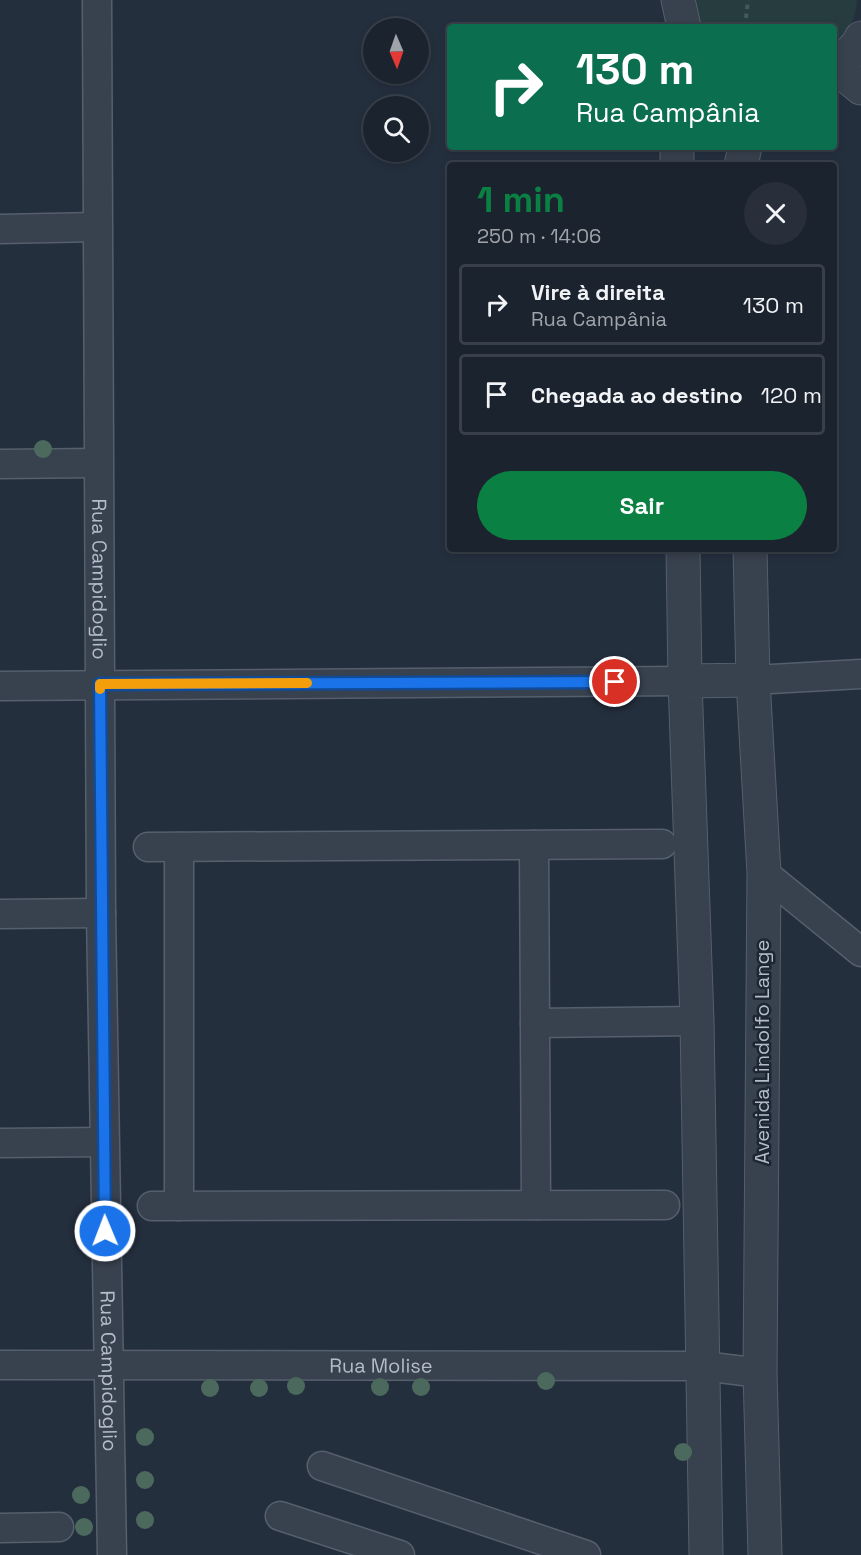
<!DOCTYPE html>
<html lang="pt">
<meta charset="utf-8">
<style>
:root{--surface:#1b232e;--page:#282f3a;--text:#f1f3f6;--muted:#a0a4aa;--line:#39404a;--accent:#0b8043}
body{margin:0;font-family:"Space Grotesk",sans-serif;background:var(--page);color:var(--text);height:100vh;display:flex;flex-direction:column;font-size:22px;white-space:nowrap}
*{box-sizing:border-box;margin:0}
p{font-size:20px;color:var(--muted)}
.icon{flex:none;width:33px;height:33px;fill:none;stroke:currentColor;stroke-width:2;stroke-linecap:round;stroke-linejoin:round}
.map{position:relative;flex:1;overflow:hidden}
.panel{position:absolute;left:447px;top:162px;width:390px;height:390px;display:flex;flex-direction:column;background:var(--surface);border-radius:6px;box-shadow:0 3px 9px #0003,0 0 0 2px var(--line)}
.panel>*{flex:none}
.hud{position:absolute;left:447px;top:24px;width:390px;height:126px;border-radius:6px;box-shadow:0 3px 9px #0003,0 0 0 2px var(--line);background:#0b6e4f;color:#fff;overflow:hidden}
.needle{width:39px;rotate:178deg}
.buttons{position:absolute;left:363px;top:18px;display:grid;gap:12px}
.buttons a{display:grid;place-items:center;width:66px;height:66px;border-radius:50%;background:var(--surface);box-shadow:0 3px 9px #0003,0 0 0 2px var(--line);font-size:30px}
.pin{position:absolute;display:grid;place-items:center;width:51px;height:51px;color:#fff;margin:-26px;border:3px solid #fff;border-radius:50%;box-shadow:0 2px 6px #0007}
.me{position:absolute;width:66px;margin:-33px;rotate:359deg;stroke-linejoin:round;filter:drop-shadow(0 0 4px #0008)}
.turn{display:flex;align-items:center;gap:21px;height:126px;padding:0 30px;font-size:27px}
.turn .icon{width:78px;height:78px;stroke-width:2.5}
.turn b{display:block;font-size:42px;line-height:51px}
.round{display:grid;place-items:center;flex:none;width:63px;height:63px;border-radius:32px;background:var(--page)}
.head{display:flex;align-items:center;justify-content:space-between;height:102px;padding:0 30px}
h1{font-size:36px;font-weight:700;line-height:45px;color:var(--accent)}
.action{display:flex;gap:12px;margin-top:auto;padding:12px 30px}
.action a{flex:1;height:69px;border-radius:36px;background:var(--accent);color:#fff;font-size:24px;font-weight:700;line-height:69px;text-align:center}
ul{padding:0;list-style:none}
li{display:flex;align-items:center;gap:18px;height:81px;margin:0 12px 9px;padding:0 18px;border:3px solid var(--line);border-radius:6px}
li div{flex:1}
li b{display:block;font-size:22px}
li em{font-style:normal}
.map>svg:first-child{display:block}
</style>
<div class="map">
<svg width="861" height="1555" viewBox="0 0 861 1555">
<rect width="100%" height="100%" fill="#242f3e"/>
<path fill="#263c3f" d="M693,0H857C856,20 847,35 834,50V27H700Z"/>
<g fill="none" stroke-linecap="round" stroke-linejoin="round">
<defs>
<g id="minor">
<path id="s1" d="M97,0L101,913L112,1555"/>
<path d="M0,229L97,227"/>
<path d="M0,464L98,463"/>
<path d="M753,680L861,674"/>
<path d="M0,686L685,681"/>
<path d="M534,845L536,1205"/>
<path d="M148,847L662,844"/>
<path d="M179,847V1206"/>
<path d="M764,873L861,952"/>
<path d="M0,914L101,913"/>
<path d="M535,1023L697,1021"/>
<path d="M0,1143L104,1142"/>
<path d="M152,1206L665,1205"/>
<path id="s2" d="M0,1365L703,1366L760,1373"/>
<path d="M322,1466L586,1555"/>
<path d="M280,1516L400,1555"/>
<path d="M0,1528L59,1527"/>
</g>
<path id="tertiary" d="M678,0L684,27
M837,68L861,88
M834,70L859,43L861,38
M677,147V165
M741,165L745,147
M683,549L685,681L697,1021L706,1555
M750,549L753,680L764,873L760,1373L765,1555
M685,681L753,680"/>
</defs>
<use href="#minor" stroke="#565f6c" stroke-width="31"/>
<use href="#tertiary" stroke="#565f6c" stroke-width="35"/>
<path stroke="#44595c" stroke-width="4" stroke-dasharray="4.5 4.5" stroke-linecap="butt" d="M745,27L748,0"/>
<use href="#minor" stroke="#38414e" stroke-width="28"/>
<use href="#tertiary" stroke="#38414e" stroke-width="33"/>
</g>
<g fill="#4b6a5d">
<circle cx="43" cy="449" r="9"/>
<circle cx="546" cy="1381" r="9"/>
<circle cx="296" cy="1386" r="9"/>
<circle cx="380" cy="1387" r="9"/>
<circle cx="421" cy="1387" r="9"/>
<circle cx="210" cy="1388" r="9"/>
<circle cx="259" cy="1388" r="9"/>
<circle cx="145" cy="1437" r="9"/>
<circle cx="683" cy="1452" r="9"/>
<circle cx="145" cy="1480" r="9"/>
<circle cx="81" cy="1495" r="9"/>
<circle cx="145" cy="1520" r="9"/>
<circle cx="84" cy="1527" r="9"/>
</g>
<g fill="none" stroke-linecap="round" stroke-linejoin="round">
<defs>
<path id="route" d="M105,1231L100,684L615,682"/>
</defs>
<use href="#route" stroke="#114b97" stroke-width="15"/>
<use href="#route" stroke="#1a73e8" stroke-width="10"/>
<path stroke="#f59e0b" stroke-width="10" d="M100,689V684L307,683"/>
</g>
<g text-anchor="middle" stroke-width="5" stroke-linejoin="round" paint-order="stroke">
<g font-size="20" fill="#b4bcc9" stroke="#1d2633">
<text dy="7" stroke="none"><textPath href="#s1" startOffset="579">Rua Campidoglio</textPath></text>
<text transform="translate(762 1052) rotate(-90)" y="7">Avenida Lindolfo Lange</text>
<text dy="7" stroke="none"><textPath href="#s2" startOffset="381">Rua Molise</textPath></text>
<text dy="7" stroke="none"><textPath href="#s1" startOffset="1371">Rua Campidoglio</textPath></text>
</g>
</g>
</svg>
<div class="buttons">
<a><svg class="needle" viewBox="-14 -14 28 28"><path d="M0-13l5 13h-10z" fill="#e53935"/><path d="M0 13l5-13h-10z" fill="#a0a4aa"/></svg></a>
<a><svg class="icon" aria-label="search" viewBox="0 0 24 24"><circle cx="10" cy="10" r="6"/><path d="M15 15l6 6"/></svg></a>
</div>
<div class="pin" style="left:615px;top:682px;background:#d93025"><svg class="icon" aria-label="arrive" viewBox="0 0 24 24"><path d="M6 21V4h12l-3 4 3 4H6"/></svg></div>
<svg class="me" style="left:105px;top:1231px" viewBox="-20 -20 40 40"><circle r="17" fill="#1a73e8" stroke="#fff" stroke-width="3"/><path d="M0-11L8 9 0 5-8 9z" fill="#fff"/></svg>
<div class="hud">
<div class="turn"><svg class="icon" aria-label="right" viewBox="0 0 24 24"><path d="M7 20v-9h11M14 6l5 5-5 5"/></svg><div><b>130 m</b>Rua Campânia</div></div>
</div>
<section class="panel">
<div class="head"><div><h1>1 min</h1><p>250 m · 14:06</p></div><a class="round"><svg class="icon" aria-label="close" viewBox="0 0 24 24"><path d="M6 6l12 12M18 6L6 18"/></svg></a></div>
<ul>
<li><svg class="icon" aria-label="right" viewBox="0 0 24 24"><path d="M7 20v-9h11M14 6l5 5-5 5"/></svg><div><b>Vire à direita</b><p>Rua Campânia</p></div><em>130 m</em></li>
<li><svg class="icon" aria-label="arrive" viewBox="0 0 24 24"><path d="M6 21V4h12l-3 4 3 4H6"/></svg><div><b>Chegada ao destino</b></div><em>120 m</em></li>
</ul>
<div class="action"><a>Sair</a></div>
</section>
</div>
